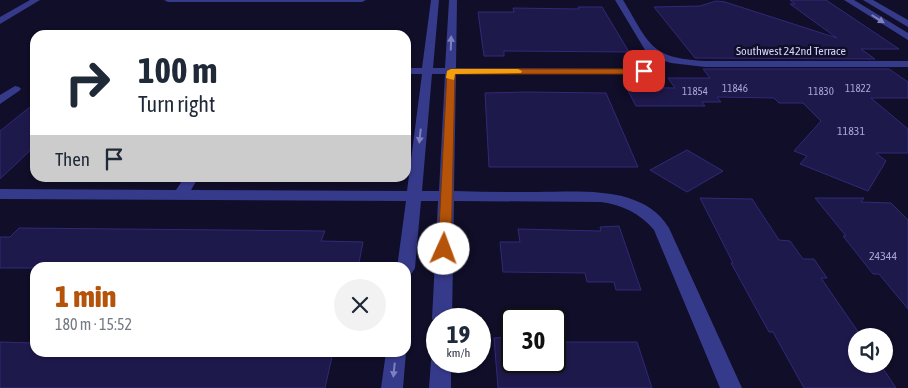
<!DOCTYPE html>
<meta charset="utf-8">
<style>
:root{--surface:#fff;--page:#f2f2f3;--text:#1f2937;--muted:#747a83;--accent:#b45309}
body{margin:0;font-family:"Asap Condensed",sans-serif;background:var(--page);color:var(--text);height:100vh;display:flex;flex-direction:column;font-size:19px;white-space:nowrap}
*{box-sizing:border-box;margin:0}
p{font-size:16px;color:var(--muted)}
.icon{flex:none;width:28px;height:28px;fill:none;stroke:currentColor;stroke-width:2;stroke-linecap:round;stroke-linejoin:round}
.map{position:relative;flex:1;overflow:hidden}
.sheet{position:absolute;left:30px;top:262px;width:381px;height:95px;display:flex;flex-direction:column;background:var(--surface);border-radius:15px;box-shadow:0 1px 4px #0004}
.sheet>*{flex:none}
.hud{position:absolute;left:30px;top:30px;width:381px;height:152px;border-radius:15px;box-shadow:0 1px 4px #0004;background:#fff;color:var(--text);overflow:hidden}
.tools{position:absolute;left:848px;top:328px;display:grid;gap:10px}
.tools a{display:grid;place-items:center;width:45px;height:45px;border-radius:50%;background:var(--surface);box-shadow:0 1px 4px #0004;font-size:25px}
.speed{position:absolute;left:426px;top:308px;display:flex;gap:10px;font-size:25px;font-weight:700;text-align:center}
.speed>*{display:grid;place-content:center;width:65px;height:65px;border-radius:50%;background:var(--surface);box-shadow:0 1px 4px #0004;line-height:1}
.speed small{font-size:12px;font-weight:400}
.speed .limit{border:2px solid #111;border-radius:8px;background:#fff;color:#111}
.pin{position:absolute;display:grid;place-items:center;width:42px;height:42px;color:#fff;margin:-21px;border-radius:10px;box-shadow:0 2px 8px #0006}
.me{position:absolute;width:55px;margin:-28px;rotate:2deg;stroke-linejoin:round;filter:drop-shadow(0 0 4px #0008)}
.turn{display:flex;align-items:center;gap:18px;height:105px;padding:0 25px;font-size:22px}
.turn .icon{width:65px;height:65px;stroke-width:2.5}
.turn b{display:block;font-size:35px;line-height:42px}
.then{display:flex;align-items:center;height:48px;padding:0 25px;background:#0003;gap:10px;font-size:19px}
.round{display:grid;place-items:center;flex:none;width:52px;height:52px;border-radius:26px;background:var(--page)}
.summary{display:flex;align-items:center;justify-content:space-between;height:85px;padding:0 25px}
h1{font-size:30px;font-weight:800;line-height:38px;color:var(--accent)}
.map>svg:first-child{display:block}
</style>
<div class="map">
<svg width="908" height="388" viewBox="0 0 908 388">
<rect width="100%" height="100%" fill="#100e28"/>
<path fill="#1e194b" stroke="#312978" d="M790,0H826L899,49H861L875,59L695,58L654,7L700,6L716,1L725,2L837,38L790,4H795Z
M578,7H602L629,52L504,51V56H484L478,12H514L513,8L579,9Z
M703,69H889L908,82V98H871L908,129V153H876L886,161L868,191L800,164L807,156L794,151L821,121L803,103H779L774,98L717,97L721,102H702L705,106H636L626,87L675,88L668,78H710Z
M526,92L606,93L638,167H489L485,93Z
M35,103V146L0,179V131Z
M687,150L723,171L687,192L650,170Z
M700,198L752,199L779,240L790,241L803,259H814L827,278H821L861,336H856V364H880L896,388H804L773,332H769L731,263H733Z
M815,198H864L861,202L891,203L908,220V309L879,274H873L843,236H846Z
M619,226L641,290H616L614,282H587L585,273L503,272L500,242H520L518,229L601,231L600,227Z
M19,228L325,231L321,241L363,242L358,268H0V237H10Z
M512,337V361H555V342H637L652,388H498L494,338Z
M0,342L35,343V352H333L325,388H0Z"/>
<g fill="none" stroke-linecap="round" stroke-linejoin="round">
<path fill="#363a8a" fill-rule="evenodd" d="M30,0H40L0,24V17Z
M164,0H366L362,2H168Z
M431,0H439L433,68H445L449,0H457L456,68L649,69L650,71L645,74H456L454,191C482,192 510,192 538,192C581,192 643,185 669,228L742,388H720L654,230C640,213 622,205 601,202L454,201L452,319H438V325L432,319L438,201H421L415,268L412,273L406,275V268H397L406,201L0,199V189L176,190L184,178H198L191,190L407,191L422,74H406V68H422ZM432,74H445L439,191H422Z
M615,0H623C650,44 649,58 705,61H908V67H705L671,63L655,58L645,50Z
M844,0H854L908,33V40Z
M863,0H873L908,20V27Z
M15,86L19,87L21,89L19,91L0,104V95Z
M386,352H406L403,388H381Z
M438,353V361H451V388H429L431,361L434,354Z"/>
</g>
<defs><path id="oneway-solid" d="M-6-.8H1V-3.2L6.5 0L1 3.2V.8H-6Z" transform="scale(1.25)"/></defs>
<g fill="#7e80bf">
<use href="#oneway-solid" transform="translate(878 19) rotate(32)"/>
<use href="#oneway-solid" transform="translate(451 43) rotate(-88)"/>
<use href="#oneway-solid" transform="translate(420 136) rotate(96)"/>
<use href="#oneway-solid" transform="translate(394 370) rotate(96)"/>
</g>
<path fill="#b45309" stroke="#753606" d="M451,69H644L649,71L644,74H455L451,249L449,253H440L438,249L447,71Z"/>
<path fill="#f59e0b" d="M518,69L522,71L521,73L455,74L454,80L446,78L447,71L451,69Z"/>
<g text-anchor="middle" stroke-width="5" stroke-linejoin="round" paint-order="stroke">
<g font-size="11" fill="#a8a6d2">
<text x="735" y="92">11846</text>
<text x="858" y="92">11822</text>
<text x="695" y="95">11854</text>
<text x="821" y="95">11830</text>
</g>
<g font-size="12" fill="#d6d5ff" stroke="#100e28">
<text x="791" y="55">Southwest 242nd Terrace</text>
</g>
<g font-size="12" fill="#a8a6d2">
<text x="851" y="135">11831</text>
<text x="883" y="260">24344</text>
</g>
</g>
</svg>
<div class="tools">
<a><svg class="icon" aria-label="sound" viewBox="0 0 24 24"><path d="M4 9h4l5-4v14l-5-4H4zM17 9q2 3 0 6"/></svg></a>
</div>
<div class="speed"><div>19<small>km/h</small></div><div class="limit">30</div></div>
<div class="pin" style="left:644px;top:71px;background:#d93025"><svg class="icon" aria-label="arrive" viewBox="0 0 24 24"><path d="M6 21V4h12l-3 4 3 4H6"/></svg></div>
<svg class="me" style="left:444px;top:249px" viewBox="-20 -20 40 40"><circle r="19" fill="#fff"/><path d="M0-13L10 11 0 6-10 11z" fill="#b45309"/></svg>
<div class="hud">
<div class="turn"><svg class="icon" aria-label="right" viewBox="0 0 24 24"><path d="M7 20v-9h11M14 6l5 5-5 5"/></svg><div><b>100 m</b>Turn right</div></div>
<div class="then">Then<svg class="icon" aria-label="arrive" viewBox="0 0 24 24"><path d="M6 21V4h12l-3 4 3 4H6"/></svg></div>
</div>
<section class="sheet">
<div class="summary"><div><h1>1 min</h1><p>180 m · 15:52</p></div><a class="round"><svg class="icon" aria-label="close" viewBox="0 0 24 24"><path d="M6 6l12 12M18 6L6 18"/></svg></a></div>
</section>
</div>
